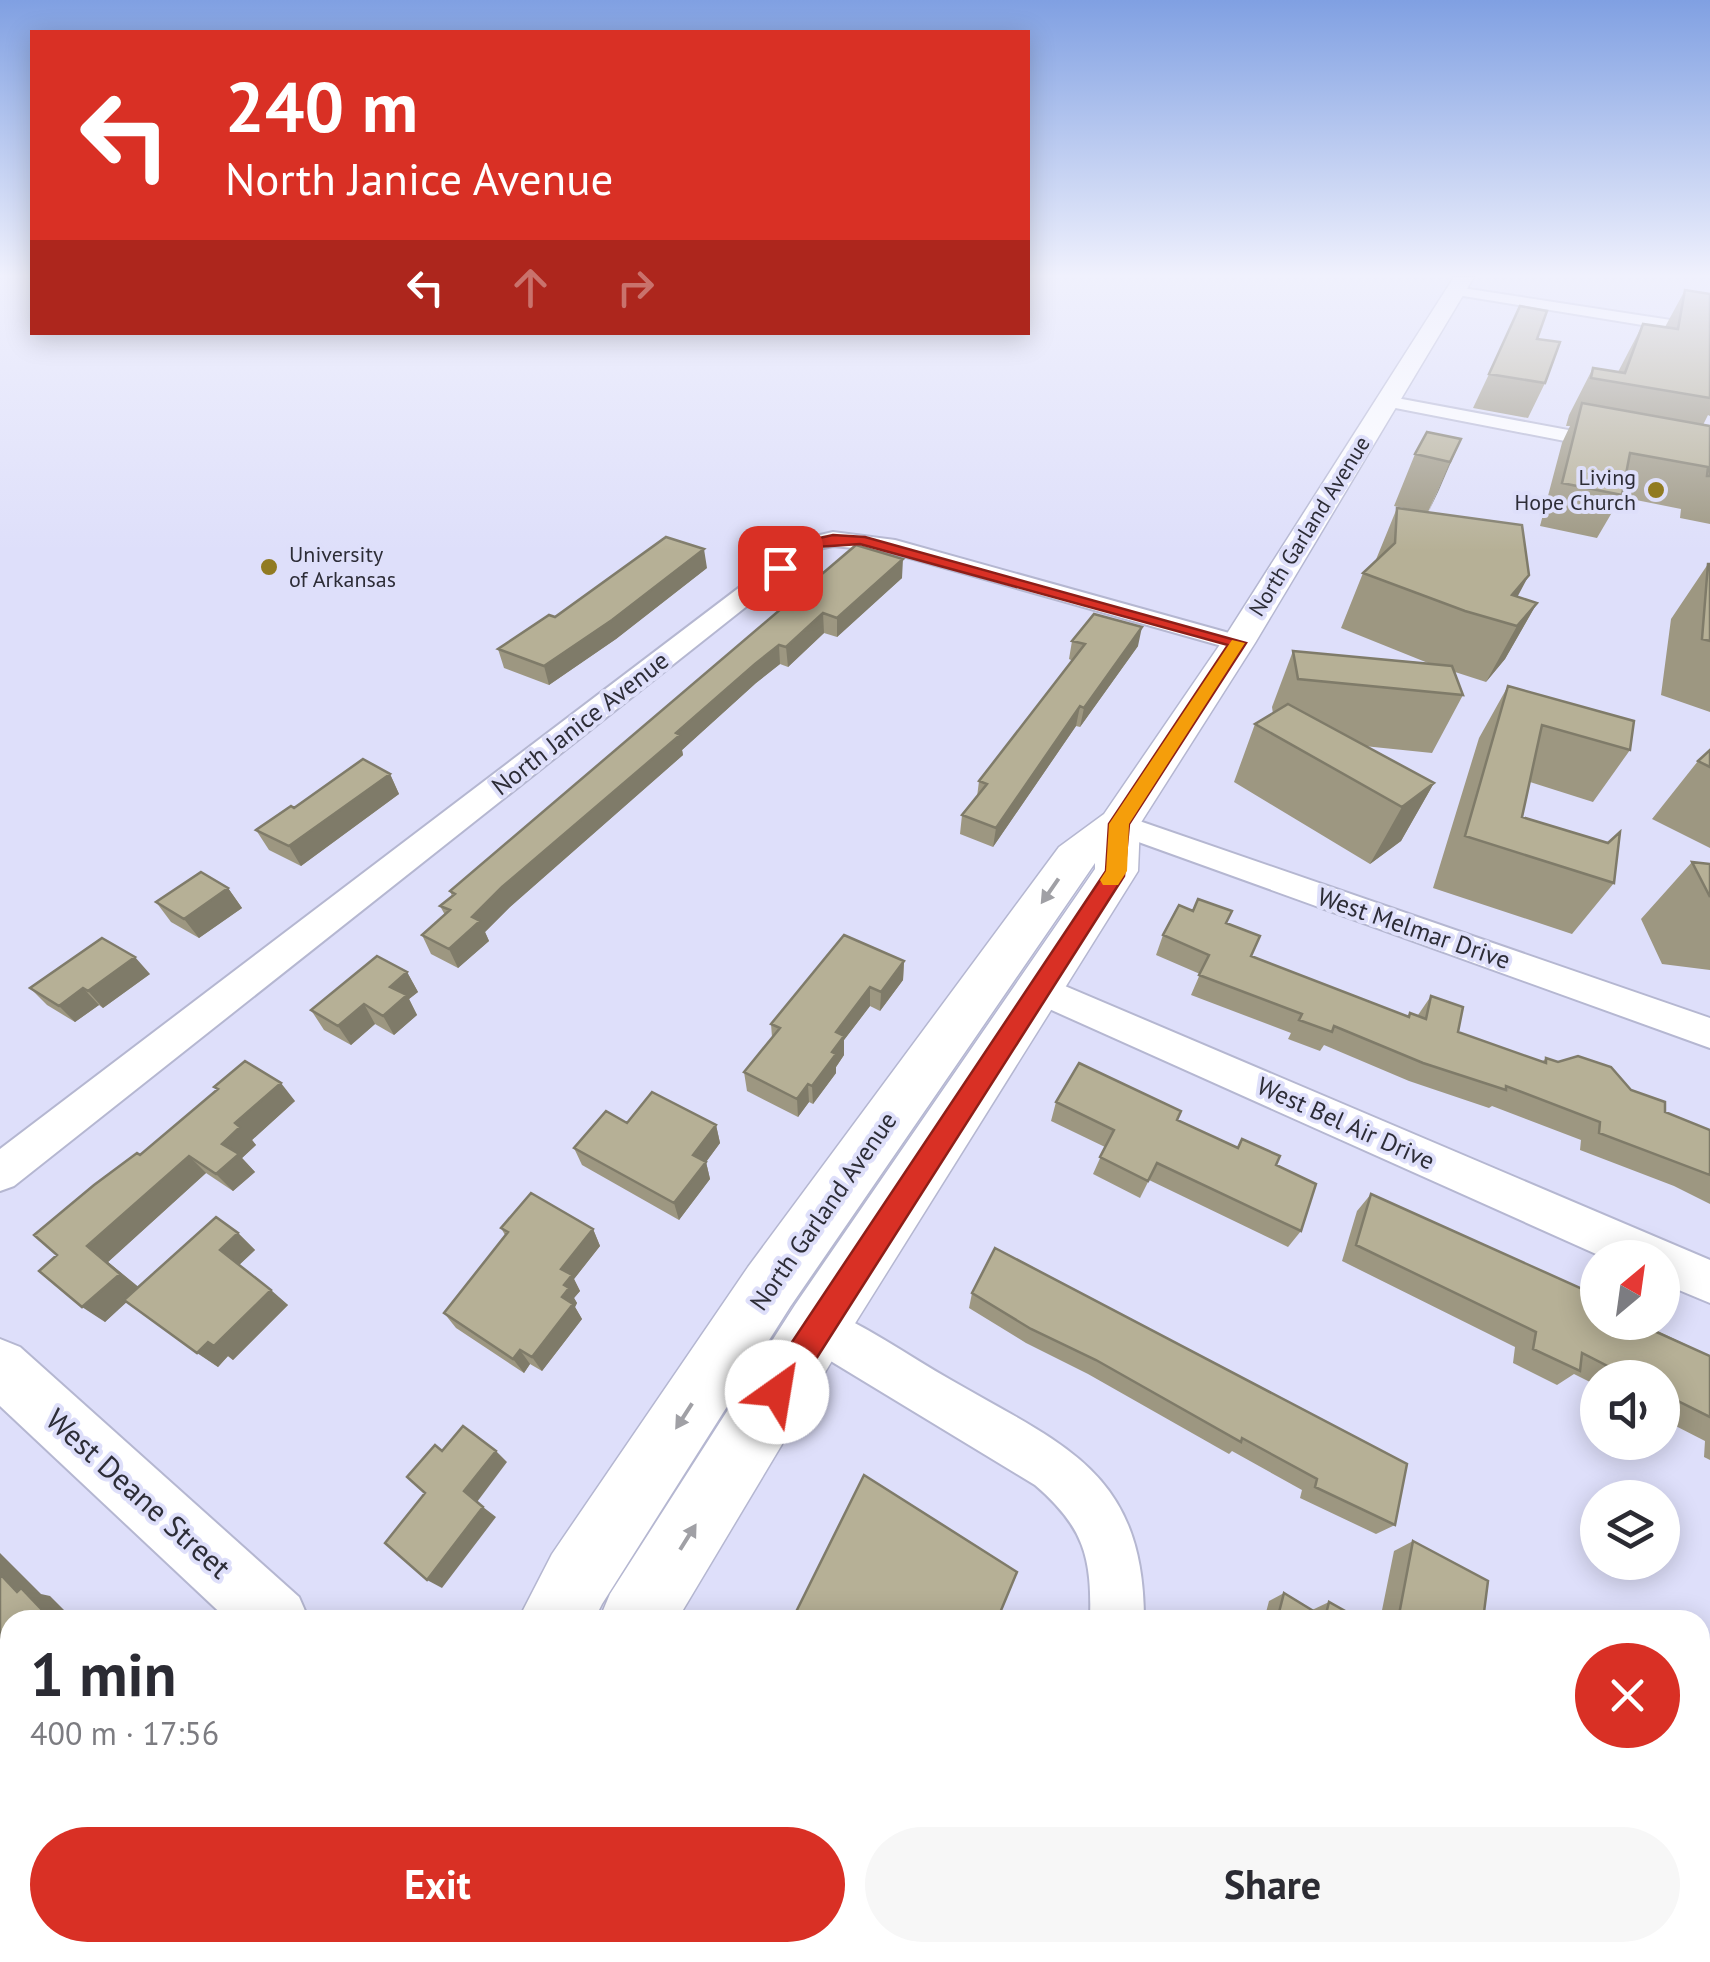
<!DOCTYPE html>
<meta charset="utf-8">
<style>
:root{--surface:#fff;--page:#f7f7f7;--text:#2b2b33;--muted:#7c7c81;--accent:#d93025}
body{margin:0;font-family:"PT Sans",sans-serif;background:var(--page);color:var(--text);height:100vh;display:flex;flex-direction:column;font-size:38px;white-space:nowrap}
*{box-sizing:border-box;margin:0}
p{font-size:32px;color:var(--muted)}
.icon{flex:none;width:55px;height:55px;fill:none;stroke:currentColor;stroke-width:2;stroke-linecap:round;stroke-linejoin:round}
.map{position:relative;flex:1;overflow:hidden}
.side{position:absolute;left:0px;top:1610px;width:1710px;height:352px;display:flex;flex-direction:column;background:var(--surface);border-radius:30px 30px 0 0;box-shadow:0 5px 25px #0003}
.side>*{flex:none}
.banner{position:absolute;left:30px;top:30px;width:1000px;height:305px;border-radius:0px;box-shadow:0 5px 25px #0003;background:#d93025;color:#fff;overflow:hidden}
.needle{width:65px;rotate:29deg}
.tools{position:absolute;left:1580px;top:1240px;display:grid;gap:20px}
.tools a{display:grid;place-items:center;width:100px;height:100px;border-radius:50%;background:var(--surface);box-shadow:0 5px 25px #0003;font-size:50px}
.pin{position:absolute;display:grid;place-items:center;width:85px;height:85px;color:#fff;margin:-42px;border-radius:20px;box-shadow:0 5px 15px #0006}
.me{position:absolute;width:110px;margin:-55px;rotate:32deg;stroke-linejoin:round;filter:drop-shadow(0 0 8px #0008)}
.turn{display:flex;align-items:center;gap:35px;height:210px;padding:0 30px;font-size:45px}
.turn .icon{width:130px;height:130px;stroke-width:2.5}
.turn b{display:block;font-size:70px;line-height:85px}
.lanes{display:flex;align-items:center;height:95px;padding:0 30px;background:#0003;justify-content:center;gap:50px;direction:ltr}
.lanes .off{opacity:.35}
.round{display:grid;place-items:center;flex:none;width:105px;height:105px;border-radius:52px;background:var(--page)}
.headline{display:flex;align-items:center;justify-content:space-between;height:170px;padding:0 30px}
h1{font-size:60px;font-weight:600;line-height:75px}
.cta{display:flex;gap:20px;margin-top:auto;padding:20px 30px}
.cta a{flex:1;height:115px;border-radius:60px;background:var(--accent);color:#fff;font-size:40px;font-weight:600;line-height:115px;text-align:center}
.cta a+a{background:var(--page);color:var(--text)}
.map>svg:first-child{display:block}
</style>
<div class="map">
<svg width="1710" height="1962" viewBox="0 0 1710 1962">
<rect width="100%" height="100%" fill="#dedffa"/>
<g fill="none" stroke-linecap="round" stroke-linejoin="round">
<defs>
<path id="minor" d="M1456,287L1710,326V336L1451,294V288Z
M1386,396L1611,438L1621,444L1611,450L1380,405V397Z
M833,532L895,540L1247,638L1250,643L1238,650L1229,648L885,551L833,546L819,549L14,1186L0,1191V1149L803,539Z
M1119,814L1710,1018V1048L1108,831L1104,824L1108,817Z
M1039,975L1710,1260V1303L1662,1283V1258H1605L1027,999L1021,989L1027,979Z
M817,1305C864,1324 907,1355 951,1380C1063,1445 1144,1471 1144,1620H1090C1092,1557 1084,1527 1035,1485L801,1343L794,1327L801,1311Z
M970,1952H1034L1031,1962H967Z"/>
<path id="tertiary" d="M0,1339L20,1347L299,1597L309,1620H228L0,1406Z"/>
<path id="secondary" d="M1454,277H1474L1255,643L1140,824L1138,871L839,1349L677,1620H599L610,1594L795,1305L1095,869V863L790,1307L602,1604L594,1620H518L552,1554L748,1267L1059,847L1104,814L1221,643Z
M342,1952H431L427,1962H338Z"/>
</defs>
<use href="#minor" stroke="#b5b7d1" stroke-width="4"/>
<use href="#tertiary" stroke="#b5b7d1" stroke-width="4"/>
<use href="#secondary" stroke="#b5b7d1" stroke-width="3"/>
<use href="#minor" fill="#fff" fill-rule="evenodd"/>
<use href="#tertiary" fill="#fff" fill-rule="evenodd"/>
<use href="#secondary" fill="#fff" fill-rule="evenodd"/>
</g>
<path fill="#9d9781" d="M1685,290L1710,294V416L1708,415L1703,425L1710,426V524L1680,518L1681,509L1621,497L1597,538L1540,526L1562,443L1570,426H1566L1569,415L1593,368L1618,372L1643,324L1665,327Z
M1537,339L1545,383L1528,418L1473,408L1489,374Z
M1461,439L1428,512L1517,597L1537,603L1505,659L1486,682L1455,672L1463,695L1432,753L1364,746L1434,783L1401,841L1370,864L1234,782L1255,724L1273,714L1272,707L1293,651L1428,663L1341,628L1363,573L1375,562L1397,508L1418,511L1394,506L1415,454Z
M856,545L902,578L837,637L824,633L788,667L780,664L756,683L682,750L683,755L510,907L485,932L489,941L458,968L431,954L422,935L445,915L440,906L452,896L450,891Z
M1708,564H1710V712L1661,695L1671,619Z
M707,568L616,639L549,685L504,668L498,649L555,617Z
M1072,641L1138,646L1080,727L1076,726L993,847L960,834L962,815L977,797L979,781L1073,661L1069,659Z
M1508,686L1630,750L1593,802L1530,782L1522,817L1608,843L1614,883L1572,934L1433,888L1479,738Z
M1710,750V848L1652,819L1698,761Z
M390,774L399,794L301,866L269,850L256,830L294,808Z
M1692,862L1710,864V970L1662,964L1641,919Z
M228,888L242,908L199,938L171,922L156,902Z
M1193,911L1227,924L1251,956L1407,1016L1410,1013L1418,1015L1431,996L1458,1032L1542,1062L1546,1058L1631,1090L1665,1112L1710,1130V1204L1674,1186L1580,1150L1581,1140L1492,1106L1489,1108L1409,1081L1324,1045L1320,1051L1288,1039L1291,1033L1191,995L1200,974L1156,955L1163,935Z
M904,961L903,980L880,1011L870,1006L844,1040V1055L836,1067V1073L813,1104L809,1102L798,1117L747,1091L744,1072L772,1037L771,1024Z
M407,972L418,992L409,999L417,1015L394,1035L375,1024L351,1045L324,1030L311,1010Z
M150,974L103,1008L99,1005L75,1022L47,1005L30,988Z
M214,1087L295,1101L252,1140L256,1145L242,1158L255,1172L233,1191L206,1173L108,1262L138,1287L238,1233L255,1250L239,1265L288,1305L233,1360L228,1356L218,1367L126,1302L105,1322L57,1255L140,1155L217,1090Z
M1056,1102L1177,1120L1237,1147L1242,1139L1276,1165L1301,1231L1288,1247L1149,1180L1140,1198L1093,1174L1105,1147L1051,1121Z
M627,1123L716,1125L720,1143L706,1162L710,1179L679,1220L582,1165L574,1148Z
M1371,1194L1710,1356V1460L1704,1457L1705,1441L1662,1419V1378H1598V1386L1574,1374L1557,1385L1513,1363L1515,1347L1342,1261L1357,1211Z
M501,1228L593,1229L600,1246L574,1279L580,1291L574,1298L577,1303L575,1307L582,1319L542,1371L530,1364L524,1373L456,1328L444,1313L505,1235Z
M995,1248L1395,1525L1376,1534L1300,1498L1302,1490L1232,1451L1229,1454L1088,1374L1026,1343L969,1308L972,1293Z
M1413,1541L1483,1620H1380L1394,1551Z
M1284,1593L1312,1610L1329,1602L1361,1620H1264L1269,1601Z
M1167,1952H1260L1273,1962H1165Z
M1337,1952H1417L1416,1962H1351Z"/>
<path fill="#7f7b69" d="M1461,439L1439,490L1428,513L1450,462Z
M704,549L707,568L616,639L549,685L544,666Z
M903,559L902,578L837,637V618Z
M1529,575L1504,622L1512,595Z
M1537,603L1505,659L1486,682L1517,626Z
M823,613L824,633L788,667L786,647Z
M1142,627L1138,646L1080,727L1084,708Z
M779,645L780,664L756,683L682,750L683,755L510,907L485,932L489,941L458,968L449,949L472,917L502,887L676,733L755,664Z
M1080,706L1076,726L993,847L996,828Z
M390,774L399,794L301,866L289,846Z
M1434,783L1401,841L1370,864L1402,807Z
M228,888L242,908L199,938L184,919Z
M135,957L150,974L103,1008L88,991Z
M904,961L903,980L880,1011L881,992Z
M407,972L418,992L409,999L417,1015L394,1035L383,1016L390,987Z
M870,987V1006L844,1040V1055L836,1067V1073L813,1104L812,1086L836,1032Z
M83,988L99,1005L75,1022L59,1006Z
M364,1004L375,1024L351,1045L338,1026Z
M281,1083L295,1101L252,1140L256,1145L242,1158L255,1172L233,1191L216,1174L222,1144L235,1123Z
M808,1084L809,1102L798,1117L797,1099Z
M716,1125L720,1143L706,1162L710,1179L679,1220L674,1203L693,1155Z
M189,1156L206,1173L108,1262L141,1289L105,1322L82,1307L87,1246Z
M593,1229L600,1246L574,1279L580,1291L574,1298L577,1303L575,1307L582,1319L542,1371L532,1357L562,1297L561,1269Z
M238,1233L255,1250L238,1266L220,1250Z
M271,1290L288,1305L233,1360L228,1356L218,1367L197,1353L208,1342Z
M520,1350L530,1364L524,1373L513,1359Z
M496,1451L507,1462L477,1502L464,1491Z
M483,1507L496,1517L442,1588L427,1580Z
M0,1553L41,1594L50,1596L67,1613L78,1616L83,1620H61L45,1613L17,1592L0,1574Z
M10,1687V1708L0,1707V1698Z
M0,1759L10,1767V1786L0,1777Z
M10,1884V1915L0,1928V1886Z
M649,1952H654L664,1962H649L643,1957Z"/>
<path fill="#b6b096" stroke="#7f7b69" stroke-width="2.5" d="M1685,290L1710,294V398L1591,378L1593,368L1625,373L1643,324L1678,329Z
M1520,306L1547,311L1537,339L1560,342L1545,383L1489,374Z
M1582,403L1710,426V476H1707L1708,467L1630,453L1622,495L1562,483Z
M1427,432L1461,439L1450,462L1415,454Z
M1397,508L1522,525L1529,575L1512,595L1537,603L1517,626L1465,611L1363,573L1395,543Z
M666,537L704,549L612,620L544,666L498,649L549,615L555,617Z
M856,545L903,559L837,618L823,613L786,647L779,645L755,664L676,733L680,735L502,887L472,917L480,921L449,949L422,935L450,910L440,906L455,894L450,891Z
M1708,564H1710V641L1702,639Z
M1094,614L1142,627L1084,708L1080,706L996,828L962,815L987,784L979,781L1085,644L1072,641Z
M1293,651L1452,666L1463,695L1298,679Z
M1508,686L1634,721L1630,750L1542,725L1522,817L1608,843L1620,832L1614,883L1465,836Z
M1288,704L1434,783L1402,807L1255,724Z
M1710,750V767L1698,761Z
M363,759L390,774L289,846L256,830L291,806L294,808Z
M1692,862L1710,864V897Z
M201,872L228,888L184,919L156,902Z
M1198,899L1232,911L1226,923L1260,936L1251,956L1409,1017L1410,1013L1426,1019L1431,996L1463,1007L1458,1032L1546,1063V1058L1558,1062L1578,1056L1611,1067L1631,1090L1665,1102V1112L1710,1130V1175L1599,1133L1600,1122L1506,1086V1090L1423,1063L1334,1026L1332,1032L1299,1020L1302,1014L1199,975L1209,955L1163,935L1179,905L1193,911Z
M844,935L904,961L881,992L870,987L836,1032L844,1036L832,1052L836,1054L812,1086L808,1084L797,1099L744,1072L780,1028L771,1024Z
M102,938L135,957L88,991L83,988L59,1006L30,988Z
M377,956L407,972L390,987L407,995L383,1016L364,1004L338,1026L311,1010Z
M245,1061L281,1083L235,1123L240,1127L222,1144L239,1154L216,1174L189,1156L87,1246L120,1274L82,1307L39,1271L57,1255L34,1235L94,1185L137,1153L140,1155L218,1089L214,1087Z
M1079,1063L1181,1111L1177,1120L1238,1148L1242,1139L1280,1156L1276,1165L1316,1184L1301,1231L1157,1163L1148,1181L1100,1157L1114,1130L1056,1102Z
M652,1092L716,1125L693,1155L706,1162L674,1203L574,1148L606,1111L627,1123Z
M531,1193L593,1229L561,1269L572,1275L564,1285L569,1288L562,1297L573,1304L532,1357L520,1350L513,1359L444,1313L508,1232L501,1228Z
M1371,1194L1598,1296V1322H1644L1643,1326L1710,1356V1417L1662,1393V1378H1631L1582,1353L1580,1371L1533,1349L1536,1332L1356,1245Z
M216,1217L238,1233L220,1250L271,1290L214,1346L208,1342L197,1353L124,1300Z
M995,1248L1407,1464L1395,1525L1315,1487L1317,1479L1242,1438L1241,1442L1096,1360L1031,1329L972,1293Z
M463,1426L496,1451L464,1491L483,1507L427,1580L385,1543L425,1493L407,1477L435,1445L442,1451Z
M864,1475L1017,1572L997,1620H792Z
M1413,1541L1488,1581L1483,1620H1398Z
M0,1574L17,1592L21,1588L45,1613L50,1609L61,1620H10V1687L0,1698Z
M1284,1593L1325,1618L1329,1602L1361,1620H1277Z
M0,1777L10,1786V1885L6,1890L1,1885L0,1886Z
M817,1952H858L854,1962H829Z
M1182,1952H1223L1237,1962H1180Z
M1239,1952H1260L1273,1962H1237Z
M1349,1952H1417L1416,1962H1363Z"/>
<defs><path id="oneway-solid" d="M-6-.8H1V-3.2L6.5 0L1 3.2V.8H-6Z" transform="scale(2.5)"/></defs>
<g fill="#a0a0a5">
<use href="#oneway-solid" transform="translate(1050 891) rotate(125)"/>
<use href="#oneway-solid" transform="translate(684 1416) rotate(123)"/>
<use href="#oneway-solid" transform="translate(688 1537) rotate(-58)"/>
</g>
<linearGradient id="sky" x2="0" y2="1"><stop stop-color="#80a0e2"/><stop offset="0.5" stop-color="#f0f1fd"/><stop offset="1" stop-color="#f0f1fd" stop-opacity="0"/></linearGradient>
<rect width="1710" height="551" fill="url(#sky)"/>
<path fill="#d93025" stroke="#8d1f18" stroke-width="2.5" d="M833,535L865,537L1246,643L1129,824L1124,876L788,1403L777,1408L766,1403L761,1392L766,1381L1106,871L1109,824L1228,645L860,544L816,547L785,571L773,568L806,541Z"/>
<path fill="#f59e0b" d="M1232,640L1245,643L1129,824L1127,871L1118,885H1103L1100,880L1106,871L1109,824Z"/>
<g fill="#917b22" stroke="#dedffa" stroke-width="4">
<circle cx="1656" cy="490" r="10"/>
<circle cx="269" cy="567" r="10"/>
</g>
<g text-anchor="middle" stroke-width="8" stroke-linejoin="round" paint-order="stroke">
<g font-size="22" fill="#2d2d37" stroke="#dedffa" text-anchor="end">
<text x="1636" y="485">Living<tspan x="1636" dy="25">Hope Church</tspan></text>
<text x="289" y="562" text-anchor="start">University<tspan x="289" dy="25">of Arkansas</tspan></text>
</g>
<g font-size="22" fill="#2d2d37" stroke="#dedffa">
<text transform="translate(1309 526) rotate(-58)" y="8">North Garland Avenue</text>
</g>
<g font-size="25" fill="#2d2d37" stroke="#dedffa">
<text transform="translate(580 723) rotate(-38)" y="9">North Janice Avenue</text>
<text transform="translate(1414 928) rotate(19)" y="9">West Melmar Drive</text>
<text transform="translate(1346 1123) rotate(24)" y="9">West Bel Air Drive</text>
<text transform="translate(823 1211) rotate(-55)" y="9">North Garland Avenue</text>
</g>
<g font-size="30" fill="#2d2d37" stroke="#dedffa">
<text transform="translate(138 1494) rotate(42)" y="10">West Deane Street</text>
</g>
</g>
</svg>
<div class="tools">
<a><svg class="needle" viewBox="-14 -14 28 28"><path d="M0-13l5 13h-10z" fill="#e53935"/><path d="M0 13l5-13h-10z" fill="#7c7c81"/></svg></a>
<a><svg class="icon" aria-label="sound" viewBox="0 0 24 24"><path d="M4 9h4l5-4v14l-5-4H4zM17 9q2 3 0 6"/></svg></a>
<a><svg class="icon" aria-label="layers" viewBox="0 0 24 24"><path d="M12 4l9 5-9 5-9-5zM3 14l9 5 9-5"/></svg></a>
</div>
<div class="pin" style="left:780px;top:568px;background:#d93025"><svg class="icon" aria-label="arrive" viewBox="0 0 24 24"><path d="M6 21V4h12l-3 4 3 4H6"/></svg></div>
<svg class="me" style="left:777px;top:1392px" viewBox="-20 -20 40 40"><circle r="19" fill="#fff"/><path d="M0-13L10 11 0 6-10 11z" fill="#d93025"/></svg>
<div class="banner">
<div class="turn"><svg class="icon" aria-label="left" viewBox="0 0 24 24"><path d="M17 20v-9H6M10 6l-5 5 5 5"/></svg><div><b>240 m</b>North Janice Avenue</div></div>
<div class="lanes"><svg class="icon" aria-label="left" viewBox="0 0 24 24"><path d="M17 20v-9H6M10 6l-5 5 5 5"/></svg><svg class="icon off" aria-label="ahead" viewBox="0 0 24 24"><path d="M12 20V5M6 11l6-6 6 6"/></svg><svg class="icon off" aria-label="right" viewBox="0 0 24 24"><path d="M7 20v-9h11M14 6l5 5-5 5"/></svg></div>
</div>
<section class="side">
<div class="headline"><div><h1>1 min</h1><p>400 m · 17:56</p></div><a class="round" style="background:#d93025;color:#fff"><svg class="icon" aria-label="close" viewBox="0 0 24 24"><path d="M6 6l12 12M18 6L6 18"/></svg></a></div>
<div class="cta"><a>Exit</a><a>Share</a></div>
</section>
</div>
